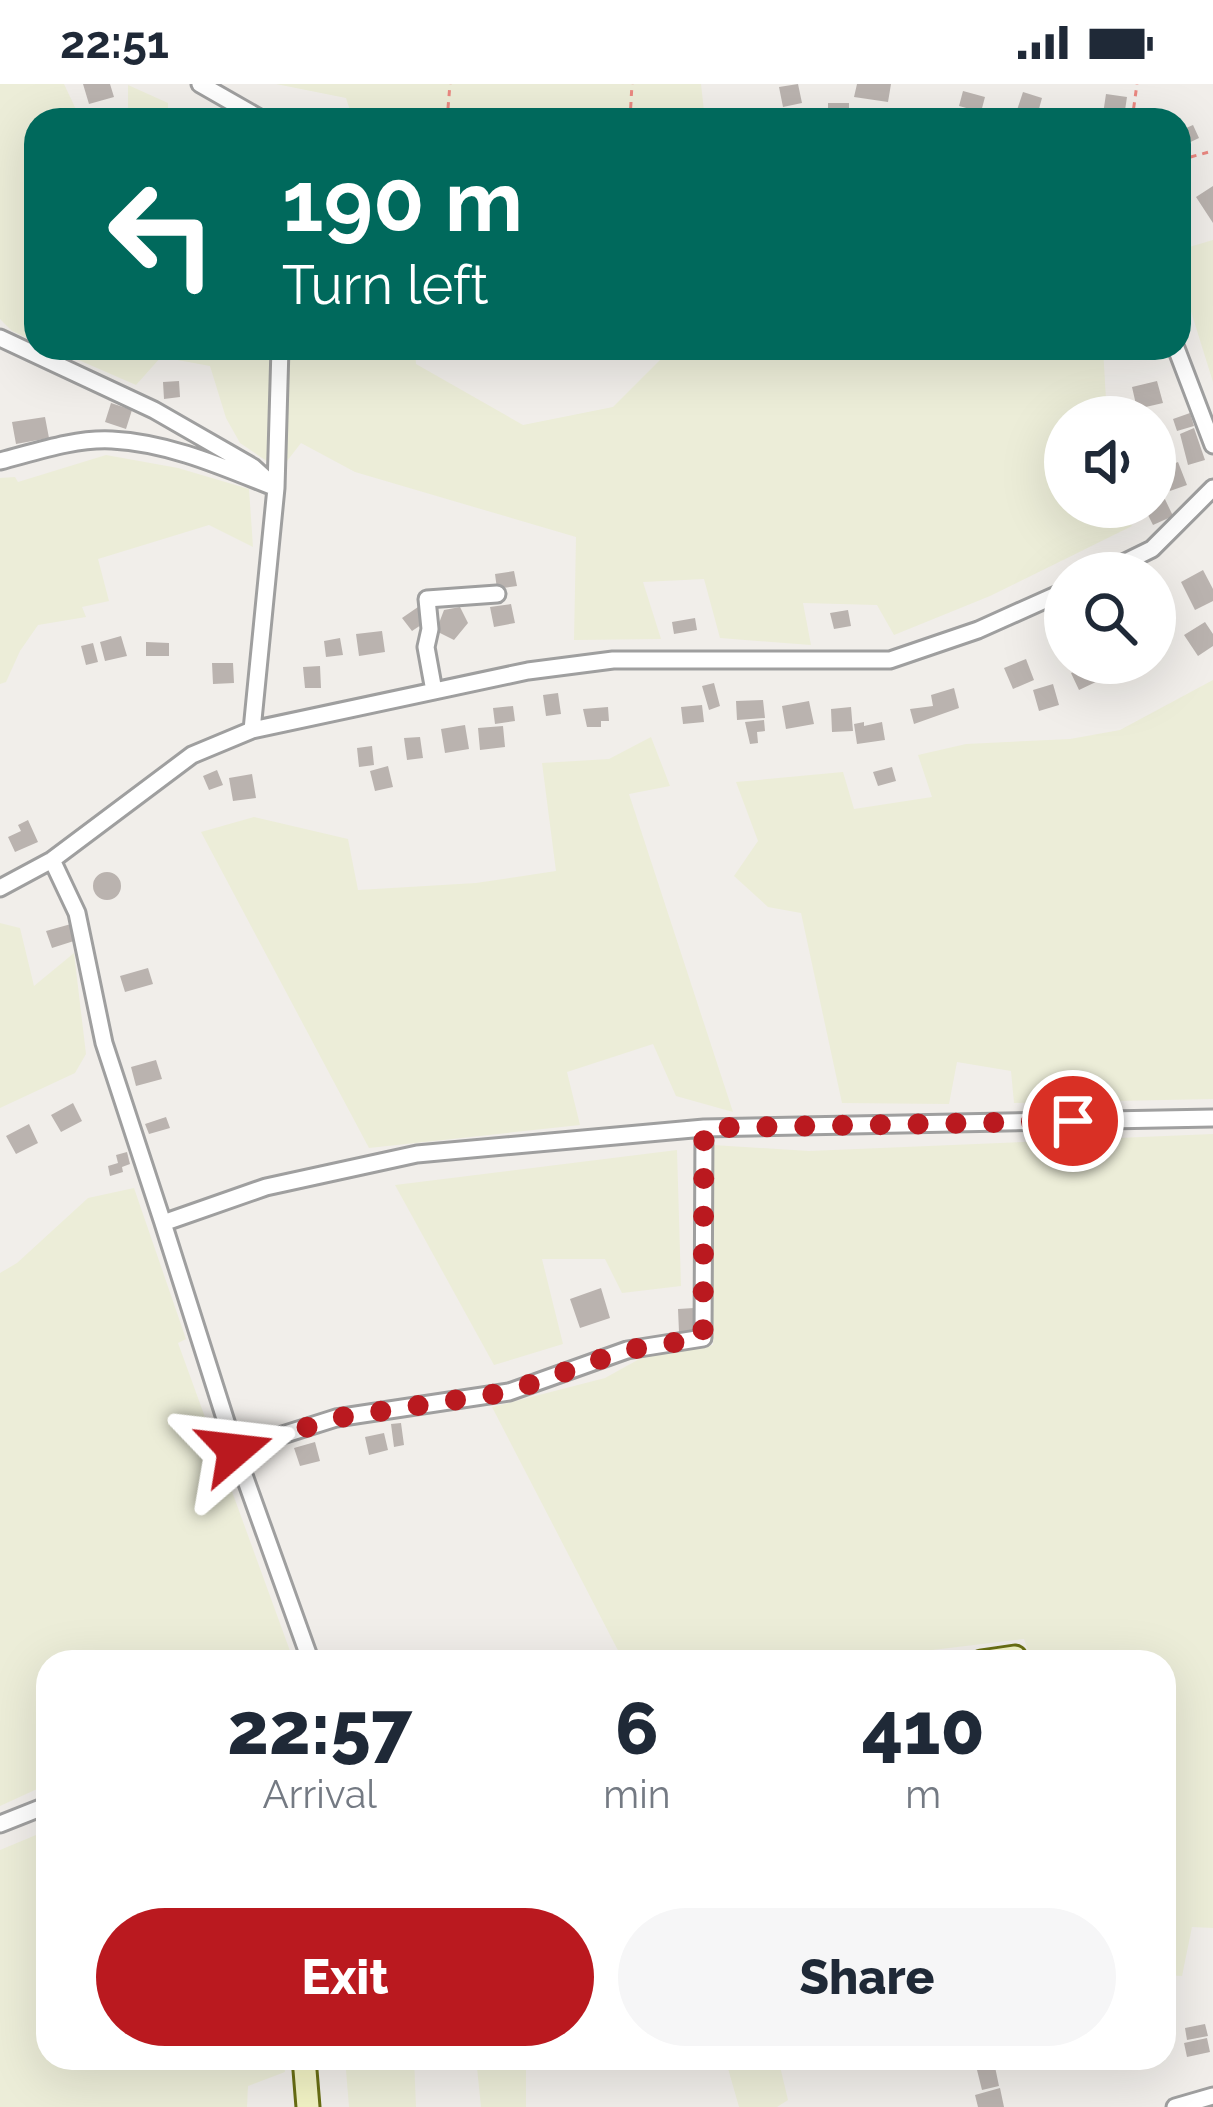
<!DOCTYPE html>
<style>
:root{--surface:#fff;--page:#f6f6f7;--text:#1f2937;--muted:#747a83;--accent:#ba191f}
body{margin:0;font-family:Raleway,sans-serif;background:var(--page);color:var(--text);height:100vh;display:flex;flex-direction:column;font-size:45px;white-space:nowrap}
*{box-sizing:border-box;margin:0}
p{font-size:39px;color:var(--muted)}
.icon{flex:none;width:66px;height:66px;fill:none;stroke:currentColor;stroke-width:2;stroke-linecap:round;stroke-linejoin:round}
.map{position:relative;flex:1;overflow:hidden}
.drawer{position:absolute;left:36px;top:1566px;width:1140px;height:420px;display:flex;flex-direction:column;background:var(--surface);border-radius:36px;box-shadow:0 12px 48px #0002}
.drawer>*{flex:none}
.guide{position:absolute;left:24px;top:24px;width:1167px;height:252px;border-radius:36px;box-shadow:0 12px 48px #0002;background:#00695c;color:#fff;overflow:hidden}
.controls{position:absolute;left:1044px;top:312px;display:grid;gap:24px}
.controls a{display:grid;place-items:center;width:132px;height:132px;border-radius:50%;background:var(--surface);box-shadow:0 12px 48px #0002;font-size:60px}
.pin{position:absolute;display:grid;place-items:center;width:102px;height:102px;color:#fff;margin:-51px;border:6px solid #fff;border-radius:50%;box-shadow:0 3px 12px #0007}
.me{position:absolute;width:132px;margin:-66px;rotate:73deg;stroke-linejoin:round;filter:drop-shadow(0 0 9px #0008)}
.turn{display:flex;align-items:center;gap:42px;height:252px;padding:0 60px;font-size:54px}
.turn .icon{width:156px;height:156px;stroke-width:2.5}
.turn b{display:block;font-size:84px;line-height:102px}
.eta{display:flex;justify-content:space-evenly;align-items:center;height:204px;text-align:center}
.eta b{font-size:72px;font-weight:800;line-height:84px}
.button{display:flex;gap:24px;margin-top:auto;padding:24px 60px}
.button a{flex:1;height:138px;border-radius:72px;background:var(--accent);color:#fff;font-size:48px;font-weight:800;line-height:138px;text-align:center}
.button a+a{background:var(--page);color:var(--text)}
.status{display:flex;justify-content:space-between;align-items:center;height:84px;padding:0 60px;background:var(--surface);direction:ltr}
.status svg{height:33px;fill:currentColor}
.map>svg:first-child{display:block}
</style>
<div class="status"><b>22:51</b><svg viewBox="0 0 49 12"><path d="M0 12V9h3v3zM5 12V6h3v6zM10 12V3h3v9zM15 12V0h3v12zM26 1h20v11H26zM47 4h2v5h-2z"/></svg></div>
<div class="map">
<svg width="1213" height="2023" viewBox="0 0 1213 2023">
<rect width="100%" height="100%" fill="#f1eeea"/>
<path fill="#ecedd8" d="M0,0H64L81,36H36V258L12,247L0,235Z
M276,0H701L705,36H657L654,28L611,36H353L346,14Z
M128,1L168,19V36H110L128,34Z
M1213,156V298L1179,189V166Z
M51,264H415L416,280L523,341L613,323L672,264H1103L1107,333H1065V423H1121L1132,442L990,512L894,551L877,521L803,519L811,561L720,554L704,495L643,498L661,555L574,556L576,453L355,388L301,359L280,386L240,359L226,334L210,282L161,273L136,301Z
M106,371L178,384L249,405L253,463L209,441L98,475L109,517L82,523L86,533L38,541L20,567L6,598L0,600V394L15,393L18,398Z
M1213,596V1015L1014,1019L1011,987L957,978L949,1020L842,1019L801,829L768,823L734,792L758,757L736,698L843,688L854,725L932,713L918,671L966,660L1070,655L1120,646Z
M651,653L670,702L629,710L733,1028L676,1012L653,960L567,988L580,1041L369,1064L201,748L254,733L348,755L358,806L476,799L556,787L542,679L609,675Z
M0,839L20,844L34,902L74,869L86,970L75,989L0,1024Z
M1213,1050V1844L1192,1843L1182,1892L1164,1891V1578H1032L1024,1555L832,1578H624L492,1323L605,1294L643,1273L713,1261L709,1107L713,1061L809,1067Z
M677,1066L681,1202L622,1209L605,1175H542L563,1260L494,1281L395,1101Z
M134,1104L186,1255L178,1259L294,1578H48V1700L0,1722V1189L17,1179L88,1114Z
M48,1746V1974H284L285,1988L248,2002L247,2023H0V1766Z
M345,1974H414L416,2023H349Z
M476,1974H542L526,1981V2023H481Z
M725,1974H778L788,2016L777,2023H739Z"/>
<path fill="#bab3af" d="M83,0H110L114,13L89,20Z
M798,0L802,19L783,23L779,3Z
M857,0H891L888,18L854,13Z
M963,7L985,13L981,28L959,22Z
M1023,8L1042,14L1037,32L1017,26Z
M1106,10L1127,13L1124,33L1103,30Z
M828,19H849V36H828Z
M1193,41L1199,54L1182,62L1179,47Z
M1213,102V139L1196,113Z
M179,297L180,313L164,315L163,298Z
M1157,297L1163,319L1137,325L1132,303Z
M111,319L132,326L126,345L105,338Z
M1190,329L1194,342L1177,347L1173,335Z
M45,333L49,354L16,360L12,338Z
M1194,344L1205,376L1188,381L1180,350Z
M1178,378L1187,401L1170,407L1161,385Z
M1162,409L1173,432L1153,441L1144,423H1155V413Z
M1203,486L1213,505V517L1195,526L1181,498Z
M514,487L517,502L497,505L495,490Z
M511,520L515,539L494,543L490,523Z
M418,523L427,537L412,547L402,534Z
M460,523L468,539L454,556L436,547L444,526Z
M848,526L851,542L834,545L830,529Z
M695,534L697,546L674,550L672,538Z
M1205,538L1213,550V562L1198,572L1184,551Z
M382,547L385,568L359,572L356,550Z
M121,552L127,572L105,577L100,558Z
M340,554L343,571L326,573L324,557Z
M146,558L169,559V572H146Z
M93,559L98,578L86,581L81,562Z
M1026,575L1034,596L1013,605L1004,584Z
M212,579H233L234,599L213,600Z
M1092,579L1100,596L1079,606L1071,589Z
M320,582L321,604H305L303,583Z
M714,599L720,622L709,626L702,602Z
M1053,600L1059,621L1039,627L1033,606Z
M954,604L959,624L914,640L910,625L933,622L931,611Z
M558,609L561,630L546,632L543,611Z
M763,616L765,634L737,636L736,617Z
M809,617L814,640L786,645L782,622Z
M702,621L704,638L683,640L681,623Z
M513,622L515,637L495,640L493,624Z
M608,623L609,637H601V643H587L583,625Z
M851,623L853,647L832,648L831,625Z
M764,636L765,647L757,648L758,659L750,660L745,638Z
M864,638V642L882,638L885,656L857,660L854,640Z
M465,641L469,665L445,669L441,645Z
M503,642L505,663L480,666L478,644Z
M420,653L423,674L407,676L404,654Z
M372,662L374,681L359,683L357,664Z
M388,682L393,703L375,707L370,687Z
M892,683L896,697L878,702L873,688Z
M217,686L223,701L209,706L203,692Z
M252,690L256,714L233,717L229,694Z
M28,736L38,758L15,768L8,753L21,747L18,741Z
M93 802a14 14 0 1 1 28 0a14 14 0 1 1-28 0Z
M71,840L77,856L52,864L46,847Z
M148,884L153,900L125,908L120,892Z
M156,976L162,995L136,1002L131,983Z
M73,1019L82,1037L61,1048L51,1031Z
M166,1033L170,1044L149,1050L145,1040Z
M29,1040L38,1059L16,1070L6,1052Z
M127,1068L130,1080L122,1083L123,1088L110,1092L108,1082L118,1079L116,1071Z
M601,1204L610,1234L580,1244L570,1215Z
M694,1224L696,1247L679,1248L678,1225Z
M401,1339L404,1361L394,1363L391,1340Z
M384,1349L388,1366L369,1371L365,1353Z
M315,1358L320,1377L300,1382L294,1364Z
M1205,1940L1208,1952L1187,1956L1185,1944Z
M1207,1954L1210,1968L1187,1973L1184,1959Z
M994,1978L999,2002L982,2006L976,1982Z
M1000,2004L1004,2023H978L975,2011Z"/>
<g fill="none" stroke-linecap="round" stroke-linejoin="round">
<defs>
<path id="street" d="M200,0L263,36
M0,254L154,326L253,383L276,404L280,264
M1176,264L1213,361
M0,377C35,368 75,354 112,356C170,359 223,383 276,404L252,646
M1103,489L1152,465L1213,404
M434,607L426,563L430,545L427,515L497,510
M52,776L77,829L104,959L163,1139L266,1103L417,1070L704,1044L1213,1034
M0,804L52,776L192,671L252,646L528,587L613,576H890L978,546L1065,507
M163,1139L235,1366L311,1578
M235,1366L336,1334L509,1308L627,1266L703,1254L704,1044
M0,1740L48,1721
M1175,2023L1213,2012"/>
<path id="secondary" d="M981,1578L1015,1573
M304,1974L308,2023"/>
</defs>
<use href="#street" stroke="#9f9f9f" stroke-width="21"/>
<use href="#secondary" stroke="#686e13" stroke-width="27"/>
<path stroke="#ea8881" stroke-width="3" stroke-dasharray="6 6" stroke-linecap="butt" d="M447,36L450,0
M630,36L632,0
M1132,36L1137,0
M1179,76L1213,67"/>
<use href="#street" stroke="#fff" stroke-width="15"/>
<use href="#secondary" stroke="#f2f3c5" stroke-width="21"/>
</g>
<g fill="none" stroke-linecap="round" stroke-linejoin="round">
<path stroke="#ba191f" stroke-width="21" stroke-dasharray="0 37.8" d="M235,1366L336,1334L508,1308L627,1266L703,1254L704,1044L1073,1037"/>
</g>
</svg>
<div class="controls">
<a><svg class="icon" aria-label="sound" viewBox="0 0 24 24"><path d="M4 9h4l5-4v14l-5-4H4zM17 9q2 3 0 6"/></svg></a>
<a><svg class="icon" aria-label="search" viewBox="0 0 24 24"><circle cx="10" cy="10" r="6"/><path d="M15 15l6 6"/></svg></a>
</div>
<div class="pin" style="left:1073px;top:1037px;background:#d93025"><svg class="icon" aria-label="arrive" viewBox="0 0 24 24"><path d="M6 21V4h12l-3 4 3 4H6"/></svg></div>
<svg class="me" style="left:235px;top:1366px" viewBox="-20 -20 40 40"><path d="M0-17L14 15 0 8-14 15z" fill="#ba191f" stroke="#fff" stroke-width="4"/></svg>
<div class="guide">
<div class="turn"><svg class="icon" aria-label="left" viewBox="0 0 24 24"><path d="M17 20v-9H6M10 6l-5 5 5 5"/></svg><div><b>190 m</b>Turn left</div></div>
</div>
<section class="drawer">
<div class="eta">
<div><b>22:57</b><p>Arrival</p></div>
<div><b>6</b><p>min</p></div>
<div><b>410</b><p>m</p></div>
</div>
<div class="button"><a>Exit</a><a>Share</a></div>
</section>
</div>
